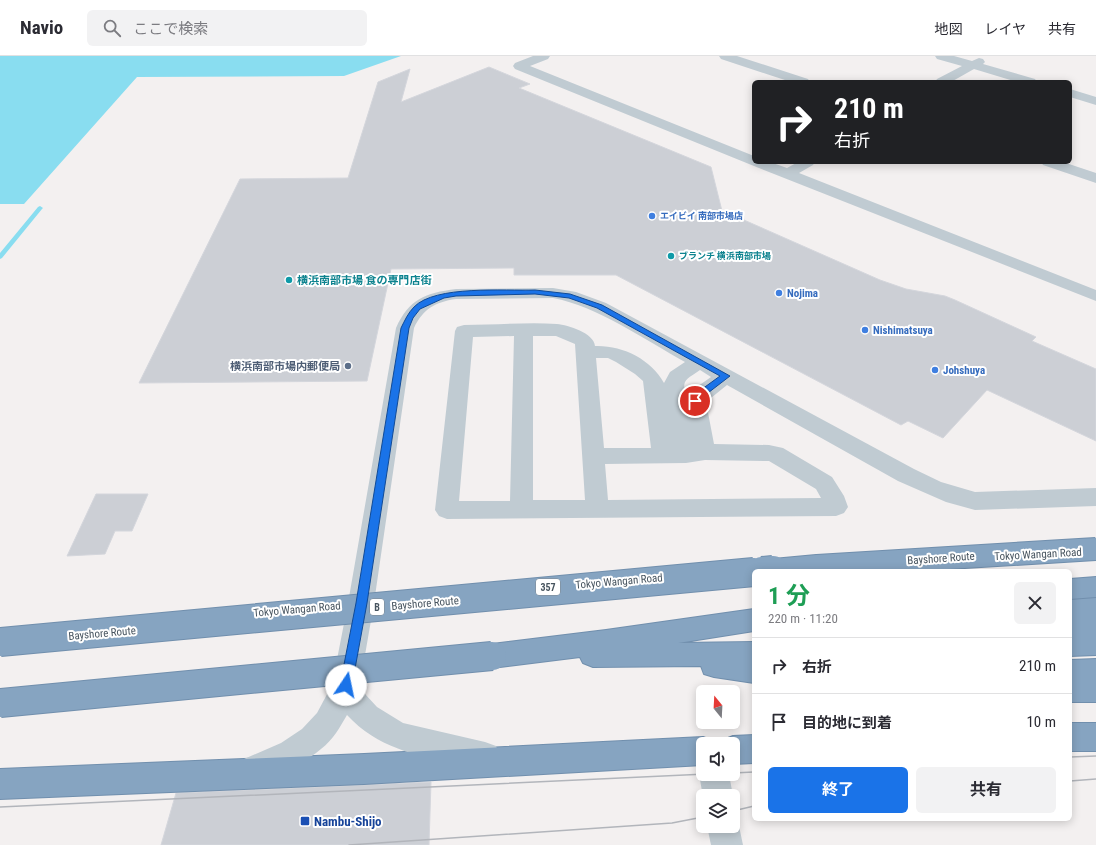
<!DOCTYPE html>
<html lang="ja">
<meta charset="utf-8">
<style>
:root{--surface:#fff;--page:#f2f2f3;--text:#2b2b33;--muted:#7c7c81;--line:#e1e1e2;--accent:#1a73e8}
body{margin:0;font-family:"Roboto Condensed","Noto Sans JP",sans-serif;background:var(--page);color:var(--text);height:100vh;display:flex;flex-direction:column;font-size:15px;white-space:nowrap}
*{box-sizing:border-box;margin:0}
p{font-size:13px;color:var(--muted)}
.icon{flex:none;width:22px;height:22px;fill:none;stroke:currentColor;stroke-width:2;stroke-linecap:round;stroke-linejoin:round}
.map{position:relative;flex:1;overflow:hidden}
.sheet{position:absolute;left:752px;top:513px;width:320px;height:252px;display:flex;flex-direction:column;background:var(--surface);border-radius:6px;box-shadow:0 2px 10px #0003}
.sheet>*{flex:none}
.guide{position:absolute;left:752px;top:24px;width:320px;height:84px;border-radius:6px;box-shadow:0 2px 10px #0003;background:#202124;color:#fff;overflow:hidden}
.needle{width:26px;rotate:342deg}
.buttons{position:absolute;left:696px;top:629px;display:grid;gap:8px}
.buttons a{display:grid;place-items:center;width:44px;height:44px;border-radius:6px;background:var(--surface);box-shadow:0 2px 10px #0003;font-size:20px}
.pin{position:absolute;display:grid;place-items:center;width:34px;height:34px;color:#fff;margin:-17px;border:2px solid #fff;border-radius:50%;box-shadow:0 1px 4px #0007}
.me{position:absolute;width:44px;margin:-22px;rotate:11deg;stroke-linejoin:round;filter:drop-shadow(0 0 3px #0008)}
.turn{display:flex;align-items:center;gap:14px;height:84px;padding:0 16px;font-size:18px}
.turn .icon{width:52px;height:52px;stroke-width:2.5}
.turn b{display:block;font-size:28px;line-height:34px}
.round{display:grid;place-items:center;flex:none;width:42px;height:42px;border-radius:6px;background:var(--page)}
.headline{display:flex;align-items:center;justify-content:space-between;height:68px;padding:0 16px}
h1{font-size:24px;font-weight:700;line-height:30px;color:#1e9e55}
.button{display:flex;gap:8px;margin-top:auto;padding:8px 16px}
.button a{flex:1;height:46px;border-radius:6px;background:var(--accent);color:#fff;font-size:16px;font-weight:700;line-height:46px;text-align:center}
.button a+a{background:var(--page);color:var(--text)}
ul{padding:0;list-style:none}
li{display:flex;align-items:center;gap:12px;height:56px;padding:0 16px;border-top:1px solid var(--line)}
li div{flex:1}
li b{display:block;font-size:15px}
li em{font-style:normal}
header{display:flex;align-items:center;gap:24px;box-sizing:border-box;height:56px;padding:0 20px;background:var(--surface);border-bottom:1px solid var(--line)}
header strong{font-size:19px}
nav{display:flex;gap:22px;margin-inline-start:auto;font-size:14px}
.search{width:280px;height:36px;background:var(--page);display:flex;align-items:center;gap:10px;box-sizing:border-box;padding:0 14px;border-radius:6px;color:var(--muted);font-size:15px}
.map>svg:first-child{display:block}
</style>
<header>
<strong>Navio</strong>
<div class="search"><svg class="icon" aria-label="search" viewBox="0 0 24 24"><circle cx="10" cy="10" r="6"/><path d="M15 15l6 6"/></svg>ここで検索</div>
<nav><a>地図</a><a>レイヤ</a><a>共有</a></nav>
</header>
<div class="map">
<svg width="1096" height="789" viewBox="0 0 1096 789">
<rect width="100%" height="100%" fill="#f3f0f0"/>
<path fill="#89ddf0" d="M0,0H401L344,20L137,21L24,148H0Z"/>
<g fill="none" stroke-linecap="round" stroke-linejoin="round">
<path fill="#89ddf0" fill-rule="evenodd" d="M40,150L43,152L42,153L2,202L0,203V197L38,151Z"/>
</g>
<path fill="#cccfd5" stroke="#d4d6dc" d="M489,11L530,28L519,32L711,111L723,159L743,160L744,164L880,224L906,233L945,240L955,244L1036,281L1032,285L1096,313V385L987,334L943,382L908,365L901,369L616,219H514V212L391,213L367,325L139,327L240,123L348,122L378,26L410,13L401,46Z
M96,438H148L132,475H115L105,498L67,500Z
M431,726L429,789H161L176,737Z"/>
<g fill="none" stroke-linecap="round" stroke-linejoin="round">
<defs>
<path id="highway" d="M1096,521V541L1070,543V523Z
M1096,542V599L1070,600V544Z
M754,553V575L678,587L754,586V627L714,621L704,618L701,610L593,611L583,607L580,601L492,612L482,608L478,600L482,592L492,588L606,574Z
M1096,603V646H1070V604Z
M1070,667H1096V695H1070Z
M754,679V707L733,708V688H721L723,684L733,680Z
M703,681L713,685L715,688H703V709L364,728L0,743V713L364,698Z"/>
</defs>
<use href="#highway" stroke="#718fad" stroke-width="2"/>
<path fill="#c0cbd2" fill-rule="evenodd" d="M533,0H550L548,3L530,10L754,100V106H770L787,112L798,106H815L813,109L799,117L1096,234V245L749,108L515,13L513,10L515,7Z
M719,0H737L808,23L810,26H791L721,3Z
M935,0H954L972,5L979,2L983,3L985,6L983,8L1035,23L1037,26H1017L974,13L951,26H935L937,23L962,10L937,3Z
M1070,33L1096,41V49L1070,41Z
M1041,106H1063L1096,117V127L1043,109Z
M553,232L576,236L606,247L914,413L941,426L975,436L1096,432V450L975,454L946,446L898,425L727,329L706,346L714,388L769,389L783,392L832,421L844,440L848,451L844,457L836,460L447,463L439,460L435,454L455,275L457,271L464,269C494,269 527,266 557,268C568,269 594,277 595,290C622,289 651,303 664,327L670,316L685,306C645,284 597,250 553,242L456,243C435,246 423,253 414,272L374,547L360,628L365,638L377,651L403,667L485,686L496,690L500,700L496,710L485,714C434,702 384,699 347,659C340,671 333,684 321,693C302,709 278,718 255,728L244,723L240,713L244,703L281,687L302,673L317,657L332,629L348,547L396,272C409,243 425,237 456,233ZM514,280L510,445H459L473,281ZM533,280H556L575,288L585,444H533ZM596,302H608L616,306L635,318L643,325L651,392H604ZM700,314L711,321L694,333L686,343C682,323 684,325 700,314ZM705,404L769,405L816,433L821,442L608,444L605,408L686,407Z
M703,708V718H729L733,740V741H703L699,718Z
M733,758L739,770L743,789H711L707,770H733Z"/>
<use href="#highway" fill="#86a4c1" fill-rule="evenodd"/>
<path stroke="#b2b5bb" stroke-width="1.5" d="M1070,701L1096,700
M733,717L754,716
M1070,725L1096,723
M0,751L706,718
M733,755L754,750
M349,789L672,767L703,761"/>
<defs>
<path id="highway-bridge-far1" d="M762,515L817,510L1096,493"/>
<path id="highway-bridge" d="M762,515L773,514
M0,586L754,516
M0,647L492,600"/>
</defs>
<use href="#highway-bridge-far1" stroke="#718fad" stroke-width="24" stroke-linecap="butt"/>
<use href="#highway-bridge" stroke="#718fad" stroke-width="30" stroke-linecap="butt"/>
<use href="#highway-bridge-far1" stroke="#86a4c1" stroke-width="22"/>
<use href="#highway-bridge" stroke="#86a4c1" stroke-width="28"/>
</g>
<path fill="#1a73e8" stroke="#114b97" d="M535,234L570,238L602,249L730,320L704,340L698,347H692L690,345L698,336L720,320L597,252L569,242L535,238L456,240L444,242L420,253L413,262L409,272L367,547L352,629L350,632L346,634L342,632L340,629L356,547L401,272C405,264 408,257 414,251C435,229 505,235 535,234Z"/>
<g fill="#3f7fe0" stroke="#fff" stroke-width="1.5">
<circle cx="652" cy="160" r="4"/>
<circle cx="779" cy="237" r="4"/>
<circle cx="865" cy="274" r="4"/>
<circle cx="935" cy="314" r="4"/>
</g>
<g fill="#0f9aa8" stroke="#fff" stroke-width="1.5">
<circle cx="671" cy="200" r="4"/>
<circle cx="289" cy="224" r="4"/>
</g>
<circle fill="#5c6f8a" stroke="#fff" stroke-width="1.5" cx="348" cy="310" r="4"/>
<rect fill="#1a4fb4" stroke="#fff" stroke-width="1.5" x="300" y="760" width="10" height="10" rx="2"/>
<g text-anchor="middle" stroke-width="4" stroke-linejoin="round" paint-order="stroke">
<g font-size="9" font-weight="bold" fill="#366cbe" stroke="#fff" text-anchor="start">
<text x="660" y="163">エイビイ 南部市場店</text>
</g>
<g font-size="9" font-weight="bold" fill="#0d838f" stroke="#fff" text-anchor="start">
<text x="679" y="203">ブランチ 横浜南部市場</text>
</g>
<g fill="#fff" stroke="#7e878f" stroke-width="1">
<rect x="536" y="523" width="24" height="16" rx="3"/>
<rect x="370" y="543" width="14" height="16" rx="3"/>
</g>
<g font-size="10" font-weight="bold" fill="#47545f">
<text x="548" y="535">357</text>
<text x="377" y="555">B</text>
</g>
<g font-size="11" font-weight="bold" fill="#0d838f" stroke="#fff" text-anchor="start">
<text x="297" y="228">横浜南部市場 食の専門店街</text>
</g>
<g font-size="11" font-weight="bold" fill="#366cbe" stroke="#fff" text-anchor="start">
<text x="787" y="241">Nojima</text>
<text x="873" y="278">Nishimatsuya</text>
<text x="943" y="318">Johshuya</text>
</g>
<g font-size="11" font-weight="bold" fill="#4e5e75" stroke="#fff" text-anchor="end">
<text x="340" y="314">横浜南部市場内郵便局</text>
</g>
<g font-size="11" fill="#47545f" stroke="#fff">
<text transform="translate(1038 498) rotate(-3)" y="4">Tokyo Wangan Road</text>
<text transform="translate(941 502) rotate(-4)" y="4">Bayshore Route</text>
<text transform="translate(619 525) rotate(-5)" y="4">Tokyo Wangan Road</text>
<text transform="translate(425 547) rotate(-5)" y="4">Bayshore Route</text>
<text transform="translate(297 553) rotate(-5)" y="4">Tokyo Wangan Road</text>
<text transform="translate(102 577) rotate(-5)" y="4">Bayshore Route</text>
</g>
<g font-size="13" font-weight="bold" fill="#164399" stroke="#fff" text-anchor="start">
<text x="314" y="770">Nambu-Shijo</text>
</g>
</g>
</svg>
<div class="buttons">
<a><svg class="needle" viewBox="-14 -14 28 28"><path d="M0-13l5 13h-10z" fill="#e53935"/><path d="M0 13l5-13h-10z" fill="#7c7c81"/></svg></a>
<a><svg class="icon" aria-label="sound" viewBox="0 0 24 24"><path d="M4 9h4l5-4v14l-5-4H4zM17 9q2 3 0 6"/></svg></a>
<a><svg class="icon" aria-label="layers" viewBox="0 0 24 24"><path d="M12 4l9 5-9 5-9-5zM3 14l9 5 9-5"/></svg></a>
</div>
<div class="pin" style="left:695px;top:345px;background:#d93025"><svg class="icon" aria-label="arrive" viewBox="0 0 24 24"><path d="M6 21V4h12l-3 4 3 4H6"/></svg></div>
<svg class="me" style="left:346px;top:629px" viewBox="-20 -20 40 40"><circle r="19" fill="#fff"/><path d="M0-13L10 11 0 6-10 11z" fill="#1a73e8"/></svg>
<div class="guide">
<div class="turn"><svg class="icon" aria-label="right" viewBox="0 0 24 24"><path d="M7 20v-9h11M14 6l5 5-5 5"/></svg><div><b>210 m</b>右折</div></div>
</div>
<section class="sheet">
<div class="headline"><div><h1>1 分</h1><p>220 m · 11:20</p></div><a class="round"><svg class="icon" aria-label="close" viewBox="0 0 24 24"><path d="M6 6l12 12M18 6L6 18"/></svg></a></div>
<ul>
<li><svg class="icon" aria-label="right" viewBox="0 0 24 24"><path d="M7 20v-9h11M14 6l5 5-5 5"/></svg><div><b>右折</b></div><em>210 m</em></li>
<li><svg class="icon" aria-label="arrive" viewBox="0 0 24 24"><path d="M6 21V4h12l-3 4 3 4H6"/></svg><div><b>目的地に到着</b></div><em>10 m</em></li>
</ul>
<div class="button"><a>終了</a><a>共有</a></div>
</section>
</div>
